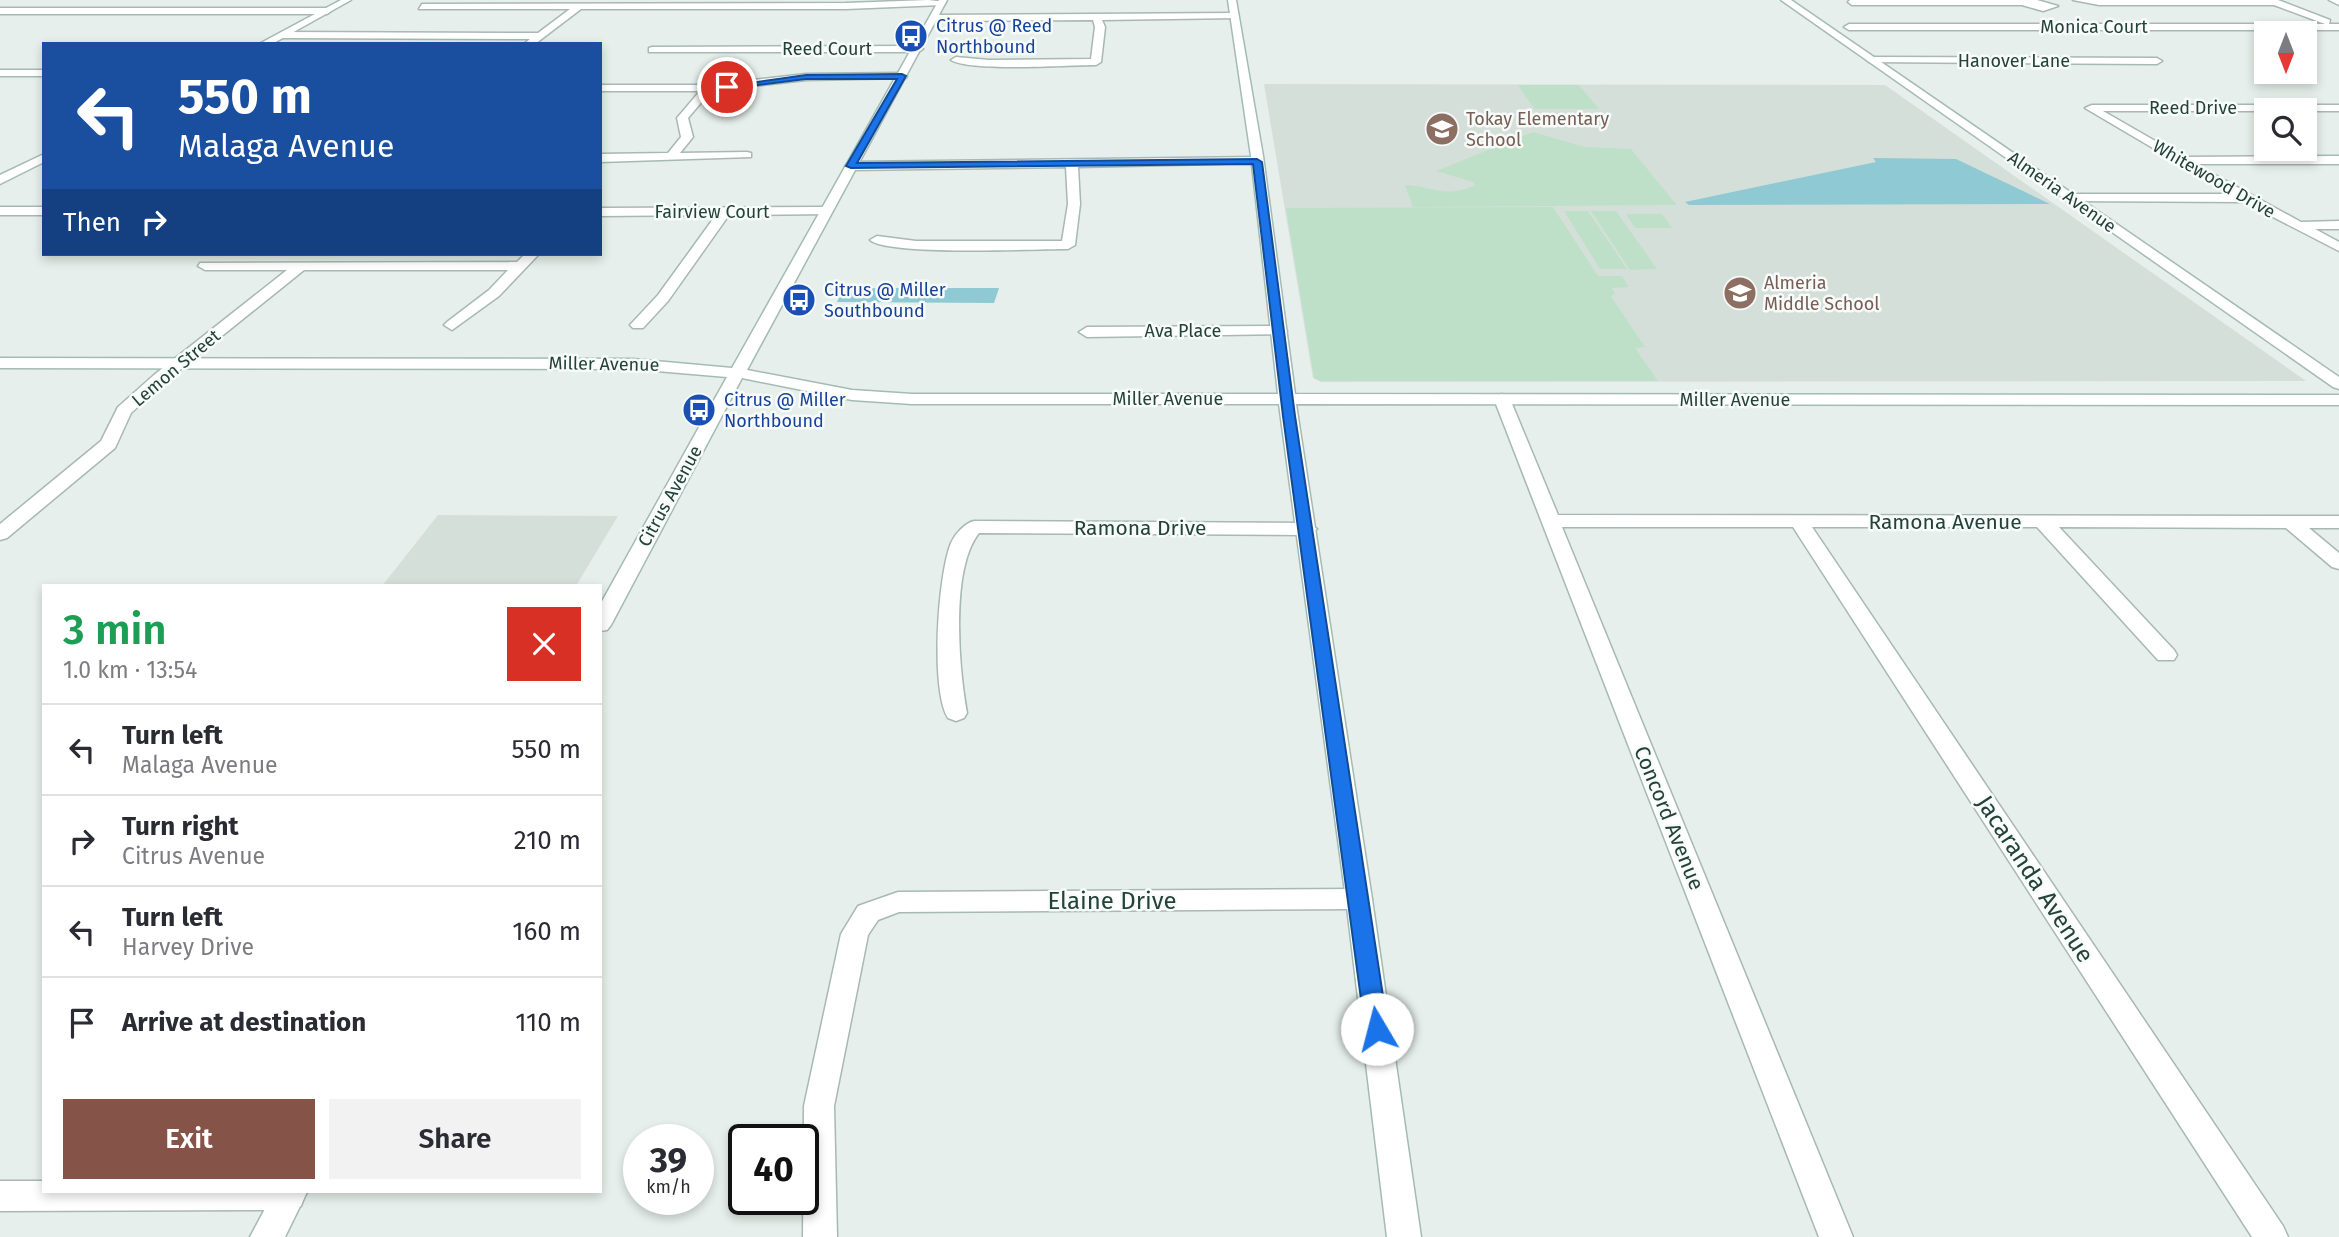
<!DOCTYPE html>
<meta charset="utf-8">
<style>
:root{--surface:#fff;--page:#f2f2f3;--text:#2b2b33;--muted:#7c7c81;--line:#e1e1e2;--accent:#855347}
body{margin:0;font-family:"Fira Sans",sans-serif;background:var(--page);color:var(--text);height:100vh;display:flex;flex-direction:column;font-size:26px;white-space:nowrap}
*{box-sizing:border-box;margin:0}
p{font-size:23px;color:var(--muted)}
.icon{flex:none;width:38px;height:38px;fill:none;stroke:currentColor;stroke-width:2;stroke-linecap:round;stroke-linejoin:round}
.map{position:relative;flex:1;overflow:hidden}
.panel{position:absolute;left:42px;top:584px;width:560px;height:609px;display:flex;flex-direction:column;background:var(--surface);border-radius:0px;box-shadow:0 4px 10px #0003}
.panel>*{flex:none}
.guide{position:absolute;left:42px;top:42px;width:560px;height:214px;border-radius:0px;box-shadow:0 4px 10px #0003;background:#1a4fa0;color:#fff;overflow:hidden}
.needle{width:46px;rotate:180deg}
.tools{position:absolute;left:2254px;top:21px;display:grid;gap:14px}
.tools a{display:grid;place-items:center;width:63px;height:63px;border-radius:0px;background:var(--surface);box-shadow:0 4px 10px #0003;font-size:35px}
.speed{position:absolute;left:623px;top:1124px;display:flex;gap:14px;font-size:35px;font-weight:700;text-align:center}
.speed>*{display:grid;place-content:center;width:91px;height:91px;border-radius:50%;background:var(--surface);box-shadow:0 4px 10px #0003;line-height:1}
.speed small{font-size:18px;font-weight:400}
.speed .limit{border:4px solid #111;border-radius:10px;background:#fff;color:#111}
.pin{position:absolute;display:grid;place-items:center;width:60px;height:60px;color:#fff;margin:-30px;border:4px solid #fff;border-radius:50%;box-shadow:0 2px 7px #0007}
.me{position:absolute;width:77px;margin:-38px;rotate:352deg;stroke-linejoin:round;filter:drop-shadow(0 0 5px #0008)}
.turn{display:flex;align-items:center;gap:24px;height:147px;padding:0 21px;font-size:32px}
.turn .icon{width:91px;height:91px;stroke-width:2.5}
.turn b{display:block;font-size:49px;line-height:60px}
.then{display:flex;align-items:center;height:66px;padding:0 21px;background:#0003;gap:14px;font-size:26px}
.round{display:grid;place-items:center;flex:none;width:74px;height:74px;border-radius:0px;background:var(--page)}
.head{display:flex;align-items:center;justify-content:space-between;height:119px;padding:0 21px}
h1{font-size:42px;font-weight:600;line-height:52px;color:#1e9e55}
.action{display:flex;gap:14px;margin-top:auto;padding:14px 21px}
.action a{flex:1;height:80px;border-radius:0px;background:var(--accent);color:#fff;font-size:28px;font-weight:600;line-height:80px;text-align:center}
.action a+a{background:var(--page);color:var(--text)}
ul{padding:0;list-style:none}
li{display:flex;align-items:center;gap:21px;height:91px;padding:0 21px;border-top:2px solid var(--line)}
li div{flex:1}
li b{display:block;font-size:26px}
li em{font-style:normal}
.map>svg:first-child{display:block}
</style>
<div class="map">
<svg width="2339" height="1237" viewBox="0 0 2339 1237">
<rect width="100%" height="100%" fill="#e6efeb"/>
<path fill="#d4dfda" d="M1264,84L1885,85L2306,381L1321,382L1313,378Z
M438,515L618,516L576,586H382Z"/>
<path fill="#bfe0c8" d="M1518,85H1579L1599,109H1534Z
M1533,132L1585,147L1631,149L1677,205L1413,207L1405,185C1432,186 1446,199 1475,185L1473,182L1436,171Z
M1553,207L1598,276H1622L1629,287L1612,288L1615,294L1611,296L1645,347L1635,348L1658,381H1321L1314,378L1286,208Z
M1564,211H1588L1627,269H1600Z
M1591,211H1616L1657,269L1630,270Z
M1626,214H1662L1672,228H1635Z"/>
<path fill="#8ec9d4" d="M1873,158L1956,159L2050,204L1689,205L1685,202L1876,162Z
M843,288H999L994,303L837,302Z"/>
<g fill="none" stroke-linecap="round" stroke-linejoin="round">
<defs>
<path id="street" d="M928,0L946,2L942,5L846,9H581L535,44H524L530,39L282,38L277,35L282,32L538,33L570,9H419L422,4L846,3Z
M1850,0H2037L2058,6L2043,11L2022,5H1852L1848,2Z
M2073,0H2278L2330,20L2329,24H2339V30H1849L1844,27L1849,24H2325L2274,5H2099Z
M2329,0H2339V5Z
M0,8H327L331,11L327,14H0Z
M1235,13L1238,14V18L1102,20L1105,27L1101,62L1096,65C1068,65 971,72 951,60L956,57L989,60L1091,59L1095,27L1093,20L934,21L930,18L934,15Z
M652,47L918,46L923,49L918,52H649V48Z
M1872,57L2157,58L2162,61L2157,64L1869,62L1867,60Z
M0,70H44V76H0Z
M902,73L907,76L906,78L806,80L711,91L688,118L693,137L680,153L747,152L751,153V157L600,162V154L668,153L681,137L677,118L700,91H600V85H708L806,74Z
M2092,105H2339V111H2103L2183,157L2339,156V164H2195L2301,222L2339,221V229H2315L2339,242V251L2244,202L2067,201V195L2071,194H2231L2085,108Z
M1257,157L1261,159V163L1078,167L1080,204L1075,245L1068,249C1035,249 889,256 870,240L877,236L916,241H1062L1068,204L1066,167L851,170L845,166L851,162Z
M0,207H44V215H0Z
M825,207L830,208V214L729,215L668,301L643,328H633L630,325L658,295L716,215L600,216V208Z
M525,254H539L499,296L452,330L444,325L447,322L489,290L508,270H304L166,381L131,413L115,448L7,538L0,540V524L101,441L118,407L154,375L287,270H205L198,266L200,263L517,262Z
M1279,326L1284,328L1287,331L1284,334L1087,337L1079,332L1087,327Z
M1502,394L1510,399L1558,515L2339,516V528H2309L2339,553V569L2332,567L2286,528L2059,527L2174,650L2177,655L2174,660H2158L2037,527H1812L2283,1226L2288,1237H2252L1793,527H1562L1853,1237H1819L1494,399Z
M974,521L1307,523L1317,529L1307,535L979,533C950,569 959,669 967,713L964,718L956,721L948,718C930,690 938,574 951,543C955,534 965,523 974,521Z
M1359,889L1368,892L1372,899L1368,906L1359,909L899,912L878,920L868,935L834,1106L837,1237H803L804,1106L841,934L858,906L898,892Z
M0,1181H44V1192H304L305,1195L301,1206L289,1210L0,1211Z"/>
<path id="secondary" d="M341,0H351L272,44H259Z
M939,0H947L747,370L852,390L912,394H1278L1251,156L1228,0H1236L1263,156L1295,394L2339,395V405L1296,404L1372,899L1421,1237H1387L1346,899L1279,404H912L852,400L742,378L611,625L607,630L600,631V605L727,377L633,369L0,368V358L633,359L732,368Z
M1781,0H1791L2339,377V389L2333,387Z
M44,154V162L0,184V175Z
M274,1192H307L285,1237H250Z"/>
</defs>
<use href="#street" stroke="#a8b8b2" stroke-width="3"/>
<use href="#secondary" stroke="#a4bbb3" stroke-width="3"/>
<use href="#street" fill="#fff" fill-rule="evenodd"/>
<use href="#secondary" fill="#fff" fill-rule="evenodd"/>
</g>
<path fill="#1a73e8" stroke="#114b97" stroke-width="2" d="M806,75L902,74L906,76L857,163L1257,159L1262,162L1295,416L1388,1029L1384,1036L1377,1038L1369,1036L1365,1029L1283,416L1253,164L851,168L846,166L897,79H806L727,89L723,87Z"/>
<defs>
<symbol id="bus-disc" viewBox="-11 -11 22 22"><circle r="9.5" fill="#1a4fb4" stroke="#f7fbf9"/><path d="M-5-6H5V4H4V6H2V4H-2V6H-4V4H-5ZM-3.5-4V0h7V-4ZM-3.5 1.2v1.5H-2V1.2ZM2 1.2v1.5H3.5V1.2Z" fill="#fff"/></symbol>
<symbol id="school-disc" viewBox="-11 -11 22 22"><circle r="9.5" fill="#8d6e63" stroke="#f7fbf9"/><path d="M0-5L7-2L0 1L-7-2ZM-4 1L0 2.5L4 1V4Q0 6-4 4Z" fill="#fff"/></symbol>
</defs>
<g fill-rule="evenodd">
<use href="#bus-disc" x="892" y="17" width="38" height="38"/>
<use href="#school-disc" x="1423" y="110" width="38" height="38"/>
<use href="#school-disc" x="1721" y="274" width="38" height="38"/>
<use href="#bus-disc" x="780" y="281" width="38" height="38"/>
<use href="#bus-disc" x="680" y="391" width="38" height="38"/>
</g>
<g text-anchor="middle" stroke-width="5" stroke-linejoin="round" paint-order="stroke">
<g font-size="18" fill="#164399" stroke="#f7fbf9" text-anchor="start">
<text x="936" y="32">Citrus @ Reed<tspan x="936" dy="21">Northbound</tspan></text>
<text x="824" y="296">Citrus @ Miller<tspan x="824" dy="21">Southbound</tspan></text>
<text x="724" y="406">Citrus @ Miller<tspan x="724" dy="21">Northbound</tspan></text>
</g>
<g font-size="18" fill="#24423a" stroke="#f7fbf9">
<text x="2094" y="33">Monica Court</text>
<text x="827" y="55">Reed Court</text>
<text x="2014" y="67">Hanover Lane</text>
<text x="2193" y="114">Reed Drive</text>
<text transform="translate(2214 179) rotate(30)" y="6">Whitewood Drive</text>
<text transform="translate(2062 192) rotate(35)" y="6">Almeria Avenue</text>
<text x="712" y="218">Fairview Court</text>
<text x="1183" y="337">Ava Place</text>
<text transform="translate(604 364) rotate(1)" y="6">Miller Avenue</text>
<text transform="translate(176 368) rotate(-40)" y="6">Lemon Street</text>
<text x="1168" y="405">Miller Avenue</text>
<text x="1735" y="406">Miller Avenue</text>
<text transform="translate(670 496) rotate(-61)" y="6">Citrus Avenue</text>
</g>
<g font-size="18" fill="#785e54" stroke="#f7fbf9" text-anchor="start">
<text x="1466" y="125">Tokay Elementary<tspan x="1466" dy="21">School</tspan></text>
<text x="1764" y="289">Almeria<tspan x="1764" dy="21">Middle School</tspan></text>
</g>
<g font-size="21" fill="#24423a" stroke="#f7fbf9">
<text x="1945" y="529">Ramona Avenue</text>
<text x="1140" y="535">Ramona Drive</text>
<text transform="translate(1669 818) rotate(68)" y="7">Concord Avenue</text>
</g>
<g font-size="24" fill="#24423a" stroke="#f7fbf9">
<text transform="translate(2035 879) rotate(57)" y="8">Jacaranda Avenue</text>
<text x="1112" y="909">Elaine Drive</text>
</g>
</g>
</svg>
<div class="tools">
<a><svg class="needle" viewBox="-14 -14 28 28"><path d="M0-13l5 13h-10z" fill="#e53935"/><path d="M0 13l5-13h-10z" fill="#7c7c81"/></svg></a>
<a><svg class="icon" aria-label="search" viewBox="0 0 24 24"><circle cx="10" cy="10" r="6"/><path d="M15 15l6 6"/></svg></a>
</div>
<div class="speed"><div>39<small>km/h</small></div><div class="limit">40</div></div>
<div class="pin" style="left:727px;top:87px;background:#d93025"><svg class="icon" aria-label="arrive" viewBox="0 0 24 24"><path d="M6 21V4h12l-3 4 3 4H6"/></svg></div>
<svg class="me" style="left:1377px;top:1029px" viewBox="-20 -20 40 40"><circle r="19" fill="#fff"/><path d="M0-13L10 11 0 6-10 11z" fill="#1a73e8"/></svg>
<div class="guide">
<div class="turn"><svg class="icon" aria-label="left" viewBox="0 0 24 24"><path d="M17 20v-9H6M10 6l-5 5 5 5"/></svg><div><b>550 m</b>Malaga Avenue</div></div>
<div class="then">Then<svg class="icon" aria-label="right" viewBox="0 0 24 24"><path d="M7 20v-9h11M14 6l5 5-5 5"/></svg></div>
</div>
<section class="panel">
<div class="head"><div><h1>3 min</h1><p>1.0 km · 13:54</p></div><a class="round" style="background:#d93025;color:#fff"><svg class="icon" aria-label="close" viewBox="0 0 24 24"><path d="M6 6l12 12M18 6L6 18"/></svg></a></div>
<ul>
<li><svg class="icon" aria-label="left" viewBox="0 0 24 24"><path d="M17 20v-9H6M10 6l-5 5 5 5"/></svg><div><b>Turn left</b><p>Malaga Avenue</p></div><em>550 m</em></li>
<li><svg class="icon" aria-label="right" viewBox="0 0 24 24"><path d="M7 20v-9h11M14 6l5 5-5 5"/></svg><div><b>Turn right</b><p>Citrus Avenue</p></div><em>210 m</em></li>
<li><svg class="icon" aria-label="left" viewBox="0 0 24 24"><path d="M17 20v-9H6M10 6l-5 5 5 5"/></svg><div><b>Turn left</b><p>Harvey Drive</p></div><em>160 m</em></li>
<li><svg class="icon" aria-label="arrive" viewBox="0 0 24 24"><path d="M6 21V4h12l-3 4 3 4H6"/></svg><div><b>Arrive at destination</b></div><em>110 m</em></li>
</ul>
<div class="action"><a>Exit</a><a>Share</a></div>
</section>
</div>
